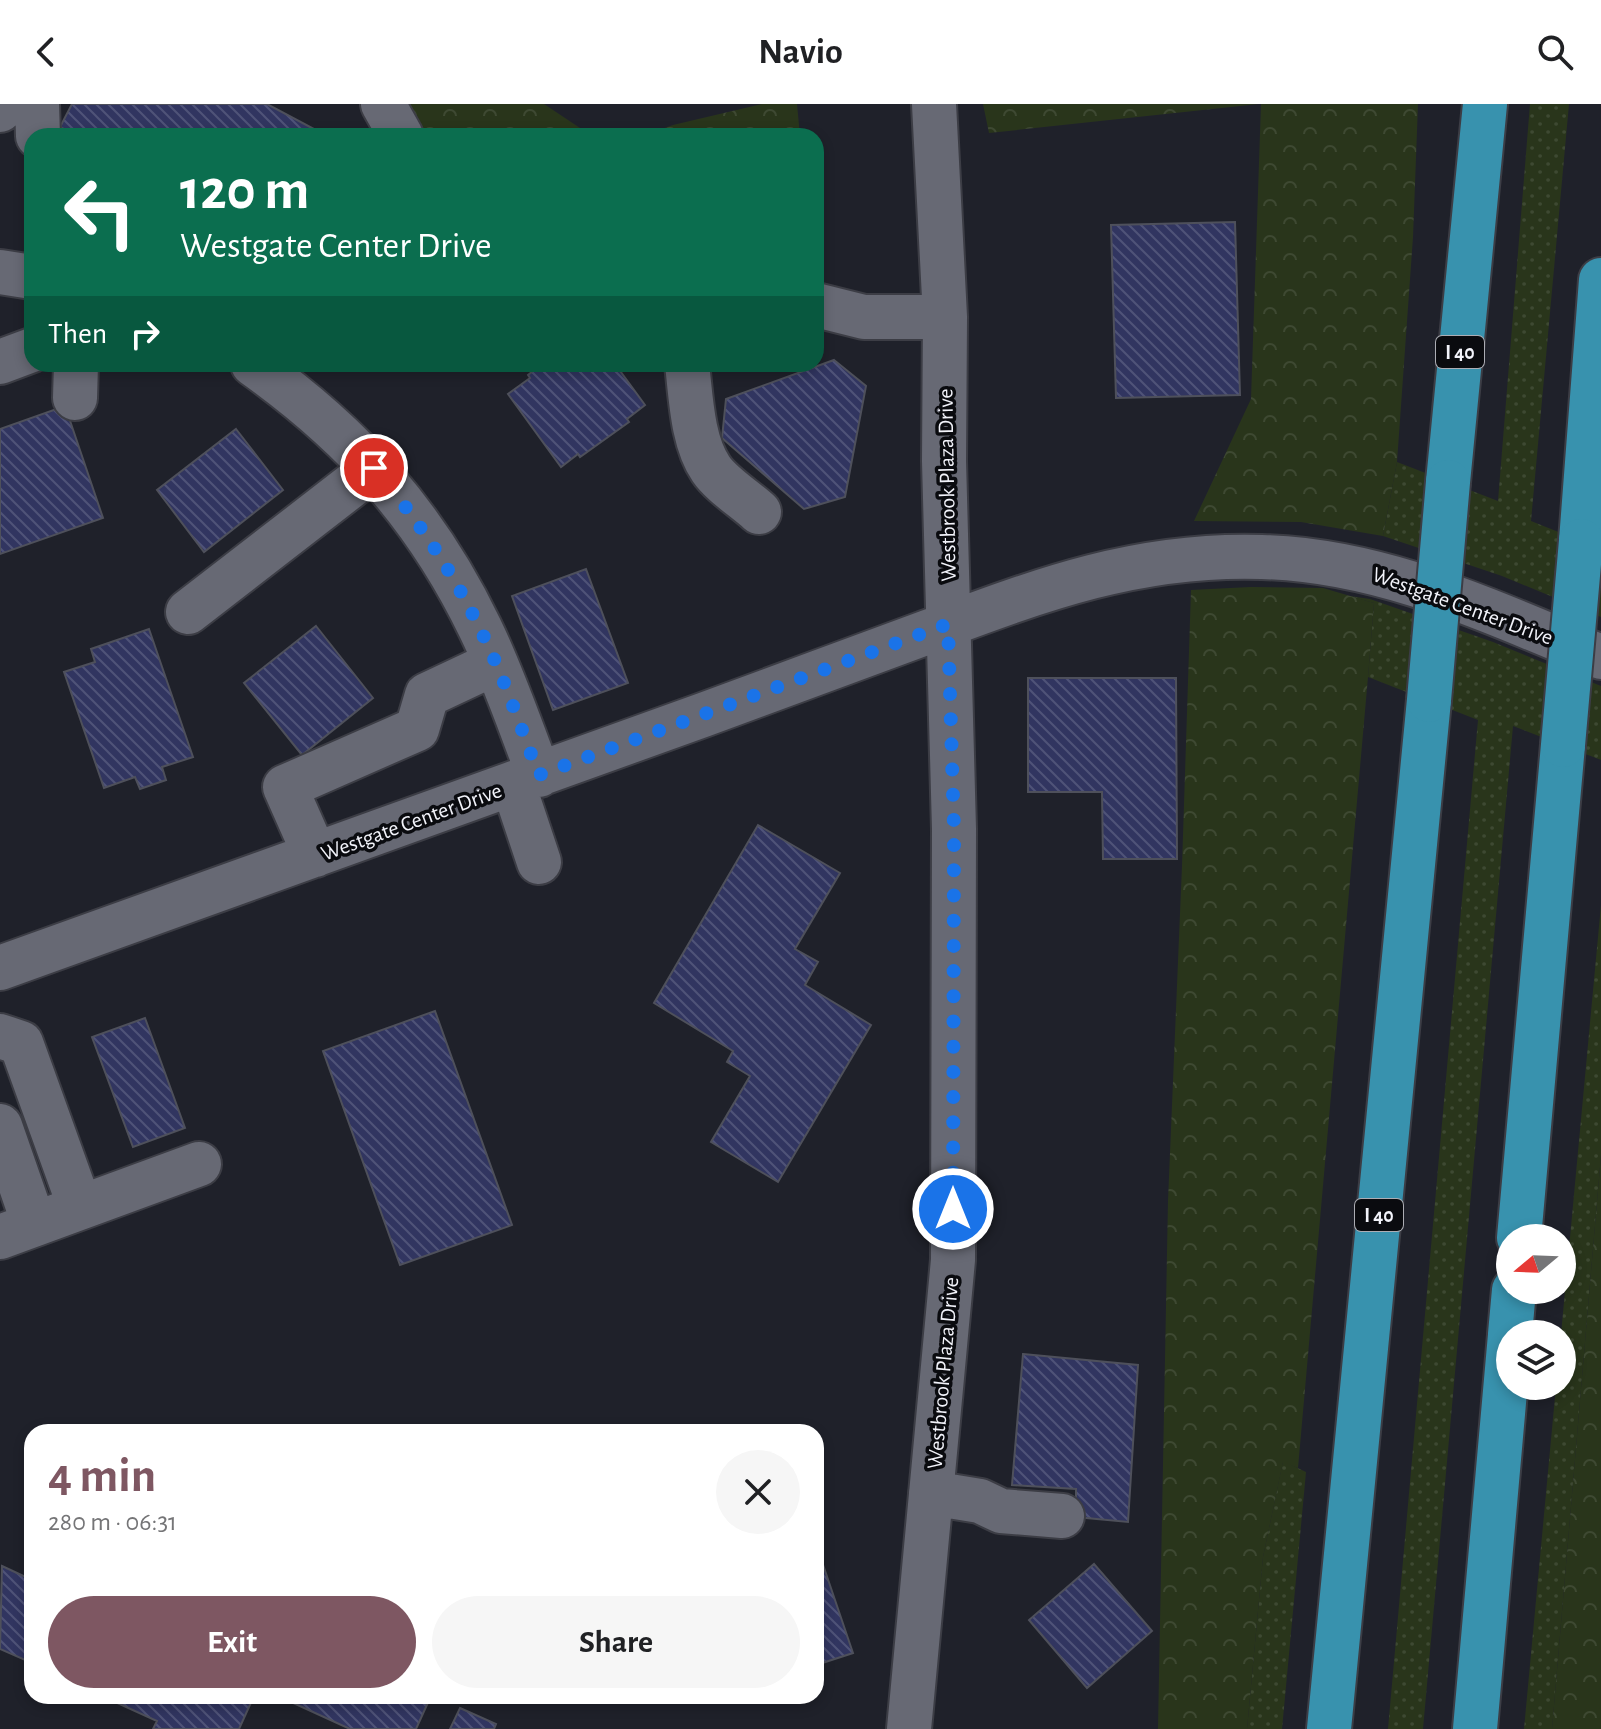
<!DOCTYPE html>
<meta charset="utf-8">
<style>
:root{--surface:#fff;--page:#f6f6f6;--text:#202124;--muted:#757577;--accent:#7e5762}
body{margin:0;font-family:"Alegreya Sans",sans-serif;background:var(--page);color:var(--text);height:100vh;display:flex;flex-direction:column;font-size:30px;white-space:nowrap}
*{box-sizing:border-box;margin:0}
p{font-size:26px;color:var(--muted)}
.icon{flex:none;width:44px;height:44px;fill:none;stroke:currentColor;stroke-width:2;stroke-linecap:round;stroke-linejoin:round}
.map{position:relative;flex:1;overflow:hidden}
.side{position:absolute;left:24px;top:1320px;width:800px;height:280px;display:flex;flex-direction:column;background:var(--surface);border-radius:24px;box-shadow:0 4px 12px #0003}
.side>*{flex:none}
.top-card{position:absolute;left:24px;top:24px;width:800px;height:244px;border-radius:24px;box-shadow:0 4px 12px #0003;background:#0b6e4f;color:#fff;overflow:hidden}
.needle{width:52px;rotate:251deg}
.tools{position:absolute;left:1496px;top:1120px;display:grid;gap:16px}
.tools a{display:grid;place-items:center;width:80px;height:80px;border-radius:50%;background:var(--surface);box-shadow:0 4px 12px #0003;font-size:40px}
.pin{position:absolute;display:grid;place-items:center;width:68px;height:68px;color:#fff;margin:-34px;border:4px solid #fff;border-radius:50%;box-shadow:0 2px 8px #0007}
.me{position:absolute;width:88px;margin:-44px;rotate:0deg;stroke-linejoin:round;filter:drop-shadow(0 0 6px #0008)}
.turn{display:flex;align-items:center;gap:28px;height:168px;padding:0 24px;font-size:36px}
.turn .icon{width:104px;height:104px;stroke-width:2.5}
.turn b{display:block;font-size:56px;line-height:68px}
.then{display:flex;align-items:center;height:76px;padding:0 24px;background:#0003;gap:16px;font-size:30px}
.round{display:grid;place-items:center;flex:none;width:84px;height:84px;border-radius:42px;background:var(--page)}
.head{display:flex;align-items:center;justify-content:space-between;height:136px;padding:0 24px}
h1{font-size:48px;font-weight:700;line-height:60px;color:var(--accent)}
.primary-button{display:flex;gap:16px;margin-top:auto;padding:16px 24px}
.primary-button a{flex:1;height:92px;border-radius:48px;background:var(--accent);color:#fff;font-size:32px;font-weight:700;line-height:92px;text-align:center}
.primary-button a+a{background:var(--page);color:var(--text)}
header{display:flex;justify-content:space-between;align-items:center;height:104px;padding:0 24px;background:var(--surface);font-size:36px;font-weight:700}
.map>svg:first-child{display:block}
</style>
<header><svg class="icon" aria-label="back" viewBox="0 0 24 24"><path d="M15 5l-7 7 7 7"/></svg>Navio<svg class="icon" aria-label="search" viewBox="0 0 24 24"><circle cx="10" cy="10" r="6"/><path d="M15 15l6 6"/></svg></header>
<div class="map">
<svg width="1601" height="1625" viewBox="0 0 1601 1625">
<defs>
<pattern id="grass-dots" width="8" height="8" patternUnits="userSpaceOnUse" patternTransform="scale(2)"><rect width="8" height="8" fill="#29351b"/><path d="M2 2h.1M6 6h.1" fill="none" stroke="#3e4932" stroke-width="1.8" stroke-linecap="round"/></pattern>
<pattern id="forest-crowns" width="20" height="18" patternUnits="userSpaceOnUse" patternTransform="scale(2)"><rect width="20" height="18" fill="#29351b"/><path d="M2 6a3 3 0 1 1 6 0M12 15a3 3 0 1 1 6 0" fill="none" stroke="#3e4932"/></pattern>
<pattern id="building-back-hatch" width="6" height="6" patternUnits="userSpaceOnUse" patternTransform="scale(2)"><rect width="6" height="6" fill="#313560"/><path d="M-1 5l2 2M0 0l6 6M5-1l2 2" fill="none" stroke="#4f5378"/></pattern>
</defs>
<rect width="100%" height="100%" fill="#1f212a"/>
<path fill="url(#grass-dots)" d="M1530,0H1569L1531,417L1601,445V513L1502,472L1383,432L1397,358L1498,397Z
M1349,492L1370,495L1493,538L1601,582V656L1513,622L1423,1625H1388L1478,616L1368,573L1374,499Z
M1601,801V1051L1552,1625H1524L1556,1282H1562L1561,1230Z
M1283,1357L1306,1368L1282,1625H1247L1263,1453Z"/>
<path fill="url(#forest-crowns)" d="M402,0H544L592,32H421Z
M762,0H797L800,32H642L673,21Z
M983,0H1259L989,29Z
M1261,0H1418L1413,133L1397,358L1383,432L1301,418L1194,417L1251,295Z
M1251,483L1323,484L1374,499L1368,573L1298,1364L1283,1358L1263,1453L1247,1625H1158L1168,1097L1182,762L1191,486Z
M1601,1051V1625H1552Z"/>
<path fill="url(#building-back-hatch)" stroke="#4e505b" stroke-width="2" d="M72,0H267L327,32H77L60,23Z
M1235,118L1240,291L1116,294L1111,121Z
M834,256L866,282L845,393L804,405L722,334L726,295Z
M542,260H615L645,301L627,315L629,318L580,353L578,350L561,363L508,290L530,274L528,271Z
M65,302L103,414L0,450V325Z
M236,325L283,386L204,448L157,386Z
M586,465L628,579L553,606L512,492Z
M316,522L373,594L302,651L244,579Z
M149,525L193,653L162,663L166,676L140,685L135,673L104,684L64,568L95,558L91,545Z
M1028,574H1176L1177,755H1103L1102,688H1028Z
M758,721L840,769L795,845L818,858L805,881L871,921L778,1078L711,1038L750,972L727,958L733,947L654,899Z
M435,907L512,1121L400,1161L323,947Z
M145,914L185,1024L133,1043L92,933Z
M1023,1250L1138,1261L1128,1418L1076,1413V1385L1012,1381Z
M817,1443L853,1549L816,1561V1444Z
M1094,1460L1152,1527L1087,1584L1029,1516Z
M2,1462L32,1476V1559L0,1545Z
M102,1592H254L239,1625H153L157,1617Z
M278,1592H431L416,1625H350Z
M460,1604L496,1620L494,1625H450Z"/>
<g fill="none" stroke-linecap="round" stroke-linejoin="round">
<defs>
<path id="minor" d="M37,0L38,32
M383,0L401,32
M0,6V0
M0,168L32,173
M816,201L864,213H945
M0,258L32,246
M253,260C354,332 426,412 480,524C503,571 520,622 539,671
M687,260C691,293 692,337 711,365C721,380 746,396 759,408
M75,294L76,260
M188,508L374,364
M513,680L539,758
M315,751L285,683L417,625L427,591L495,559
M0,864C234,780 469,697 703,611C777,584 851,556 925,529C1040,486 1137,449 1262,453C1383,456 1491,508 1601,553
M0,932L21,939L80,1103
M0,1022L34,1120
M0,1133L199,1060
M931,1389L980,1397L1001,1407L1062,1412
M909,1625L953,1156L954,725L944,357L945,213L934,0"/>
<path id="highway" d="M1448,378L1485,0
M1581,437L1601,176
M1519,1134L1563,641
M1510,1230L1514,1186
M1329,1625L1429,596
M1475,1625L1510,1231"/>
</defs>
<use href="#minor" stroke="#3c3d45" stroke-width="48"/>
<use href="#highway" stroke="#3c3d45" stroke-width="48"/>
<use href="#minor" stroke="#676974" stroke-width="44"/>
<use href="#highway" stroke="#3892ae" stroke-width="44"/>
<defs>
<path id="highway-bridge" d="M1429,596L1448,378
M1563,641L1581,437"/>
</defs>
<use href="#highway-bridge" stroke="#3c3d45" stroke-width="48" stroke-linecap="butt"/>
<use href="#highway-bridge" stroke="#3892ae" stroke-width="44"/>
</g>
<g fill="none" stroke-linecap="round" stroke-linejoin="round">
<path stroke="#1a73e8" stroke-width="14" stroke-dasharray="0 25.2" d="M374,364C416,413 451,465 479,523C503,570 520,622 539,671L948,520L954,725L953,1105"/>
</g>
<g text-anchor="middle" stroke-width="7" stroke-linejoin="round" paint-order="stroke">
<g fill="#0a0b0f" stroke="#acadb4" stroke-width="2">
<rect x="1436" y="232" width="48" height="32" rx="6"/>
<rect x="1355" y="1095" width="48" height="32" rx="6"/>
</g>
<g font-size="20" font-weight="bold" fill="#f2f3fa">
<text x="1460" y="255">I 40</text>
<text x="1379" y="1118">I 40</text>
</g>
<g font-size="22" fill="#f2f3fa" stroke="#0a0b0f">
<text transform="translate(946 381) rotate(-91)" y="8">Westbrook Plaza Drive</text>
<text transform="translate(1463 501) rotate(20)" y="8">Westgate Center Drive</text>
<text transform="translate(411 717) rotate(-20)" y="8">Westgate Center Drive</text>
<text transform="translate(942 1269) rotate(-85)" y="8">Westbrook Plaza Drive</text>
</g>
</g>
</svg>
<div class="tools">
<a><svg class="needle" viewBox="-14 -14 28 28"><path d="M0-13l5 13h-10z" fill="#e53935"/><path d="M0 13l5-13h-10z" fill="#757577"/></svg></a>
<a><svg class="icon" aria-label="layers" viewBox="0 0 24 24"><path d="M12 4l9 5-9 5-9-5zM3 14l9 5 9-5"/></svg></a>
</div>
<div class="pin" style="left:374px;top:364px;background:#d93025"><svg class="icon" aria-label="arrive" viewBox="0 0 24 24"><path d="M6 21V4h12l-3 4 3 4H6"/></svg></div>
<svg class="me" style="left:953px;top:1105px" viewBox="-20 -20 40 40"><circle r="17" fill="#1a73e8" stroke="#fff" stroke-width="3"/><path d="M0-11L8 9 0 5-8 9z" fill="#fff"/></svg>
<div class="top-card">
<div class="turn"><svg class="icon" aria-label="left" viewBox="0 0 24 24"><path d="M17 20v-9H6M10 6l-5 5 5 5"/></svg><div><b>120 m</b>Westgate Center Drive</div></div>
<div class="then">Then<svg class="icon" aria-label="right" viewBox="0 0 24 24"><path d="M7 20v-9h11M14 6l5 5-5 5"/></svg></div>
</div>
<section class="side">
<div class="head"><div><h1>4 min</h1><p>280 m · 06:31</p></div><a class="round"><svg class="icon" aria-label="close" viewBox="0 0 24 24"><path d="M6 6l12 12M18 6L6 18"/></svg></a></div>
<div class="primary-button"><a>Exit</a><a>Share</a></div>
</section>
</div>
